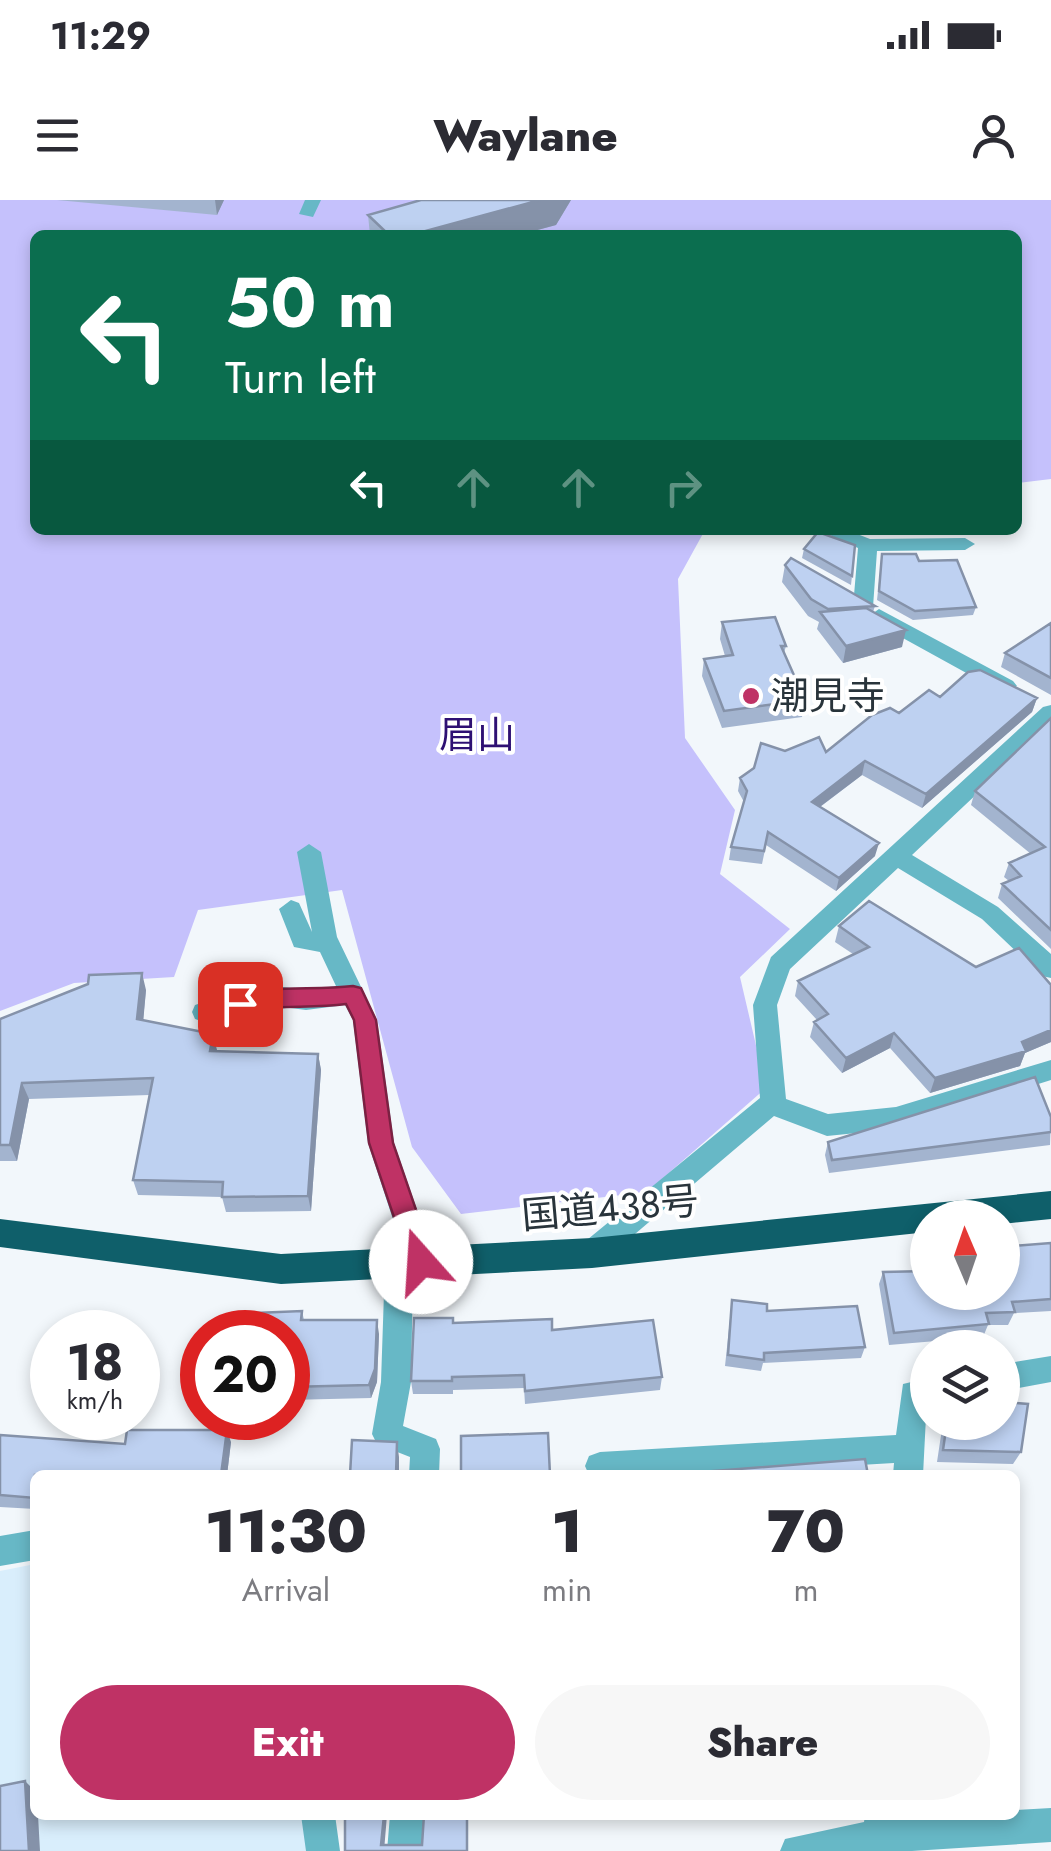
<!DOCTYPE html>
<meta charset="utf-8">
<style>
:root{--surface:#fff;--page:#f7f7f7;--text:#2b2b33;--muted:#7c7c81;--accent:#bf3265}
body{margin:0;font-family:Jost,"Noto Sans JP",sans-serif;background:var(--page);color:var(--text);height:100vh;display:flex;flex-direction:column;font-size:38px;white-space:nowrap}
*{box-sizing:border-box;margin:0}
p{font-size:32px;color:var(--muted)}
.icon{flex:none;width:55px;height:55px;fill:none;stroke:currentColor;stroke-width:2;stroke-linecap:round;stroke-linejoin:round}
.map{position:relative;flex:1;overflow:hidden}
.details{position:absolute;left:30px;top:1270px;width:990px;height:350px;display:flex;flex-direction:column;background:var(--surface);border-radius:15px;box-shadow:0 5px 15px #0003}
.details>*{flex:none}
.banner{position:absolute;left:30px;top:30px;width:992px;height:305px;border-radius:15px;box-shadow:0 5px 15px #0003;background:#0b6e4f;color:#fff;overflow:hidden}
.needle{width:65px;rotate:358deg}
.fabs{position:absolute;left:910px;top:1000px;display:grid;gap:20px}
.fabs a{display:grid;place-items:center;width:110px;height:110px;border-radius:50%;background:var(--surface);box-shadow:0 5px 15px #0003;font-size:50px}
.speed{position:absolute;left:30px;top:1110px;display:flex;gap:20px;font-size:50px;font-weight:700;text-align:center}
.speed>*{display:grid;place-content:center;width:130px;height:130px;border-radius:50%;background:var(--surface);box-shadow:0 5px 15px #0003;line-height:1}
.speed small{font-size:25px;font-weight:400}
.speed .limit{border:15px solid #d22;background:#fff;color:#111}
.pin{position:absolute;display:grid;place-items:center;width:85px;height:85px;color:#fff;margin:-42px;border-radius:20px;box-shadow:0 5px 15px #0006}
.me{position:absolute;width:110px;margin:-55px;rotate:341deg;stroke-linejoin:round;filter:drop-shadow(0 0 8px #0008)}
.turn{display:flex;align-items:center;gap:35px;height:210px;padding:0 30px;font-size:45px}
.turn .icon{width:130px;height:130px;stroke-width:2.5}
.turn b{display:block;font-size:70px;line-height:85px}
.lanes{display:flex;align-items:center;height:95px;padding:0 30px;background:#0003;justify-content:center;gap:50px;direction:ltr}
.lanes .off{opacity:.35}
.eta{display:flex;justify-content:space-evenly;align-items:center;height:170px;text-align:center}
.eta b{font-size:60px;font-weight:800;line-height:70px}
.primary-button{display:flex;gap:20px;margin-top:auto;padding:20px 30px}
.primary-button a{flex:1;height:115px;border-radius:60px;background:var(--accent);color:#fff;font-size:40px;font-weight:800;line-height:115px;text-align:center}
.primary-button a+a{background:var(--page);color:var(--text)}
.status{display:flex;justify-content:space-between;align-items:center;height:70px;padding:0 50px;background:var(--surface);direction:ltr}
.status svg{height:28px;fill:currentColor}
header{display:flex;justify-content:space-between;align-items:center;height:130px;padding:0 30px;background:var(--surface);font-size:45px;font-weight:800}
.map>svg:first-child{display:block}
</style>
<div class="status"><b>11:29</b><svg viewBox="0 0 49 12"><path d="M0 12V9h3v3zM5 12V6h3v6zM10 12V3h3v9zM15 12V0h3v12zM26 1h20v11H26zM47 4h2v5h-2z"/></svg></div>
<header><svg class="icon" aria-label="menu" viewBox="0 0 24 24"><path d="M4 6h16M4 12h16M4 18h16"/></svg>Waylane<svg class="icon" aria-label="person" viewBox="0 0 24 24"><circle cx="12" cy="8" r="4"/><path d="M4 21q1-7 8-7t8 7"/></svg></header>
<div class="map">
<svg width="1051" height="1651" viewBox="0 0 1051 1651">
<rect width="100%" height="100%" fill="#f2f7fb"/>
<path fill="#d9eefc" d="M35,1364V1615H310L314,1651H0V1371Z"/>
<path fill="#c5c1fc" d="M0,0H1051V279L1018,283V35H35V330H705L678,379L685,538L735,610L720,674L790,729L740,777L766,888L647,992L461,1014L412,947L342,690L198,710L174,777L74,783L0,811Z"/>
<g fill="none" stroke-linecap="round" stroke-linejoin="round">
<path fill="#67b8c6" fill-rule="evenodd" d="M305,0H321L313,17L299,14Z
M819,330H847L870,339L965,338L975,344L965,350L877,351L873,407L863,414L853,407L858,348Z
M879,409L1013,481L1017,486L1006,493L999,491L872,421L869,416Z
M1051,505V524L912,655L998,707L1051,754V778L1042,776L982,719L898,668L790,769L777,805L786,899L828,914L896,907L1051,860V880L896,929L827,936L774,916L602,1062L592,1065L582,1062L578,1053L582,1044L760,898L753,805L771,757L1043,507Z
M309,644L321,652L337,737L377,820L394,943L435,1062L431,1071L421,1074L413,1071L411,1182L403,1226L436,1239L440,1249L439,1275H409L410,1257L377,1244L372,1234L381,1182L385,1063L389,1054L404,1053L368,943L353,820L345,805L306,810L275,806L204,822L195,819L192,812L195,805L204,802L275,786L306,790L336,786L320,752L294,747L279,709L291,700L299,703L312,732L297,652Z
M1051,1156V1182L1002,1191V1164Z
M928,1178L923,1275H893L894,1263L691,1275H589L585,1266L589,1256L600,1252L896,1235L903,1184Z
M35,1330V1360L0,1366V1336Z
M1051,1608V1642L912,1651H780L785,1639L864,1622L865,1615H1015V1610Z
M301,1615H335L340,1651H306Z
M390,1615H424L421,1651H387Z"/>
<path fill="#0f5f6a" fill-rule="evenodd" d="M1051,991V1019L1002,1024V1018H928V1032L592,1068L281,1084L0,1047V1019L281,1054L592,1038Z"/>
</g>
<path fill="#a3b4cf" d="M57,0H224L217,15Z
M421,0H571L556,25L519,35H370L368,15Z
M804,349L852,376L851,385L802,358Z
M882,354L919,361L976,407L973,415L913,420L877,400Z
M785,365L875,406L873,412L902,447L843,463L817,429L819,422L808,416L782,382Z
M722,422L786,446L784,453L805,500L802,517L722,528L702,476L704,459L725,456L720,439Z
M1051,423V495L1001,467L1005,453Z
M940,497L1037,498L1032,512L922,608L862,575L820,607L875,656L836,691L766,645L762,664L729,660L731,647L744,602L738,591L740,578L785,551L826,552L899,513Z
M1051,518V749L998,698L1002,684L1009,681L1004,677L1009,663L1031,654L971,605L975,591Z
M839,726L976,767L1051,785V842L1025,853L1020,866L930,893L890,848L842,873L810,837L814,822L817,820L795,796L798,781L853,754L835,742Z
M146,790L143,820L217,851L318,854L321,870L311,1011L226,1012L222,997L138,995L133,980L149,895L29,899L17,961H0V819Z
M1051,917L1050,945L829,973L825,955L828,942Z
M1051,1043V1111L1014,1113L1008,1125H988L983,1137L889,1145L879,1084L883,1072L928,1092Z
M732,1100L767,1111L865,1147L861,1158L763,1163L761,1171L725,1166Z
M302,1111L304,1120L379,1134L377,1182L371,1198L288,1200V1132Z
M453,1123L552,1130L662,1177L660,1190L525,1204L524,1188L453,1190V1194H413L411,1181Z
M943,1222H1002L1021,1252L1013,1264L937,1262Z
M0,1235L125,1244L231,1242L227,1275H35V1309L0,1307Z"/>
<path fill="#8592a9" d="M215,0H224L217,15Z
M540,0H571L556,25L519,35H411Z
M906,430L902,447L843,463L846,446Z
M1037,498L1032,512L922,608L926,594Z
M865,561L862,575L809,615L812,602Z
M879,643L875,656L836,691L839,678Z
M142,773L146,790L142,835L137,819Z
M1051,830V842L1025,853L1020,866L930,893L935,878Z
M894,833L890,848L842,873L846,858Z
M213,834L217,850L214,867L210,851Z
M318,854L321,870L311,1011L308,996Z
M22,883L29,899L17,961L10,945Z
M377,1120L379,1134L377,1182L371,1198L369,1185Z
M227,1230L231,1242L227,1275H221Z
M397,1242L399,1257V1275H396Z
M25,1581L35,1591V1615H38L40,1651H29Z
M384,1615H387L384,1651L381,1645Z"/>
<path fill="#bed1f1" stroke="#8592a9" stroke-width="2.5" d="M421,0H540L411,35H389L368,15Z
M818,332L855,345L852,376L804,349Z
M882,354H916L919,361L957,360L976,407L915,411L879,391Z
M791,358L875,406L828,409L811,399L785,365Z
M866,408L906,430L846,446L820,412Z
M775,417L786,446H781L805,500L724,511L704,459L733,455L722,422Z
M1051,423V478L1005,453Z
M980,470L1037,498L926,594L865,561L812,602L879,643L839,678L768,632L764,651L731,647L747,591L740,578L754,568L761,543L785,551L819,537L826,552L872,515L890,508L899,513L929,490L940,497L968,472Z
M1051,518V730L1002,684L1021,676L1009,663L1045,647L975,591Z
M869,701L976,767L1019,748L1051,785V830L1022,842L1026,851L935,878L894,833L846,858L814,822L828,814L798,781L869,747L839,726Z
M142,773L137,819L213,834L210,851L318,854L308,996L222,997L223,982L133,980L153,878L22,883L10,945H0V819L88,784L89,775Z
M1035,877L1051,917V932L832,960L828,942Z
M1051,1043V1099L1012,1102L1015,1112L986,1113L989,1124L894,1133L883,1072L928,1071V1092H1002V1047Z
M732,1100L767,1104V1111L857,1106L865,1147L764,1153V1160L728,1155Z
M302,1111L301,1120H377L375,1169L369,1185L288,1187V1132H254L255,1113Z
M414,1118H453V1123L552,1119V1130L653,1120L662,1177L525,1191L524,1175L452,1177V1181H411Z
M1002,1202L1028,1204L1021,1252L943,1250L947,1222H1002Z
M127,1230H227L221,1275H35V1298L0,1295V1235L125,1244Z
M548,1233L550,1275H461V1236Z
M352,1240L397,1242L396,1275H350Z
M865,1259L868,1275H663Z
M25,1581L29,1651H0V1586Z
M345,1615H384L381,1645H422L424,1615H467V1651H345Z"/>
<path fill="#bf3265" stroke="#7c2042" stroke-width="2.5" d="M353,786L361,788L376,820L393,943L434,1062L421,1073L409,1062L369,943L354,820L346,804C309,809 276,804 240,812L228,804L232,797C272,784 311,791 353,786Z"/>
<circle fill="#bf3265" stroke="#fff" stroke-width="4" cx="751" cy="496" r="10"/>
<g text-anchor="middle" stroke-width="8" stroke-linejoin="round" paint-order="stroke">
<g font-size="38" fill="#29343b" stroke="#fff" text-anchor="start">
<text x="771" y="509">潮見寺</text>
</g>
<g font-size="38" fill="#2e1073" stroke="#fff">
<text x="477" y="548">眉山</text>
</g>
<g font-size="38" fill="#29343b" stroke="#fff">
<text transform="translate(610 1008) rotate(-5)" y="13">国道438号</text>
</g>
</g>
</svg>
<div class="fabs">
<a><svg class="needle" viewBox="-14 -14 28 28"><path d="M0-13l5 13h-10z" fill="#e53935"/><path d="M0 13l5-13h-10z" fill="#7c7c81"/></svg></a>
<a><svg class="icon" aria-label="layers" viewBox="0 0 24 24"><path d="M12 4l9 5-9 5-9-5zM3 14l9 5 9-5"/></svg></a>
</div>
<div class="speed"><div>18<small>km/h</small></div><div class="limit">20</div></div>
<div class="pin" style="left:240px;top:804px;background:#d93025"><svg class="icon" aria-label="arrive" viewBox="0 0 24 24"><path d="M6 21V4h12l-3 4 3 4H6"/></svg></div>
<svg class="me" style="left:421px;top:1062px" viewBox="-20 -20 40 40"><circle r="19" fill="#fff"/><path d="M0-13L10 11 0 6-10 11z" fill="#bf3265"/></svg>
<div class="banner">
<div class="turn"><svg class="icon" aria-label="left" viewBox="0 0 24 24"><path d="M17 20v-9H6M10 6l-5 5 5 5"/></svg><div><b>50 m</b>Turn left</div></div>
<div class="lanes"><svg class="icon" aria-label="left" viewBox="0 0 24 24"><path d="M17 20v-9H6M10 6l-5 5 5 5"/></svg><svg class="icon off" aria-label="ahead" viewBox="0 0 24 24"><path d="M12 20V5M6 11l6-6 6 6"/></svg><svg class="icon off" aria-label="ahead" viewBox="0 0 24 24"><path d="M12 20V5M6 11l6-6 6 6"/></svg><svg class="icon off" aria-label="right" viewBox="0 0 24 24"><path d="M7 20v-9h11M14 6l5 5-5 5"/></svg></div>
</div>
<section class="details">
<div class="eta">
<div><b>11:30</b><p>Arrival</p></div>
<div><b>1</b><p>min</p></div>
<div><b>70</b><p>m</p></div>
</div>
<div class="primary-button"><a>Exit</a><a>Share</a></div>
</section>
</div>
